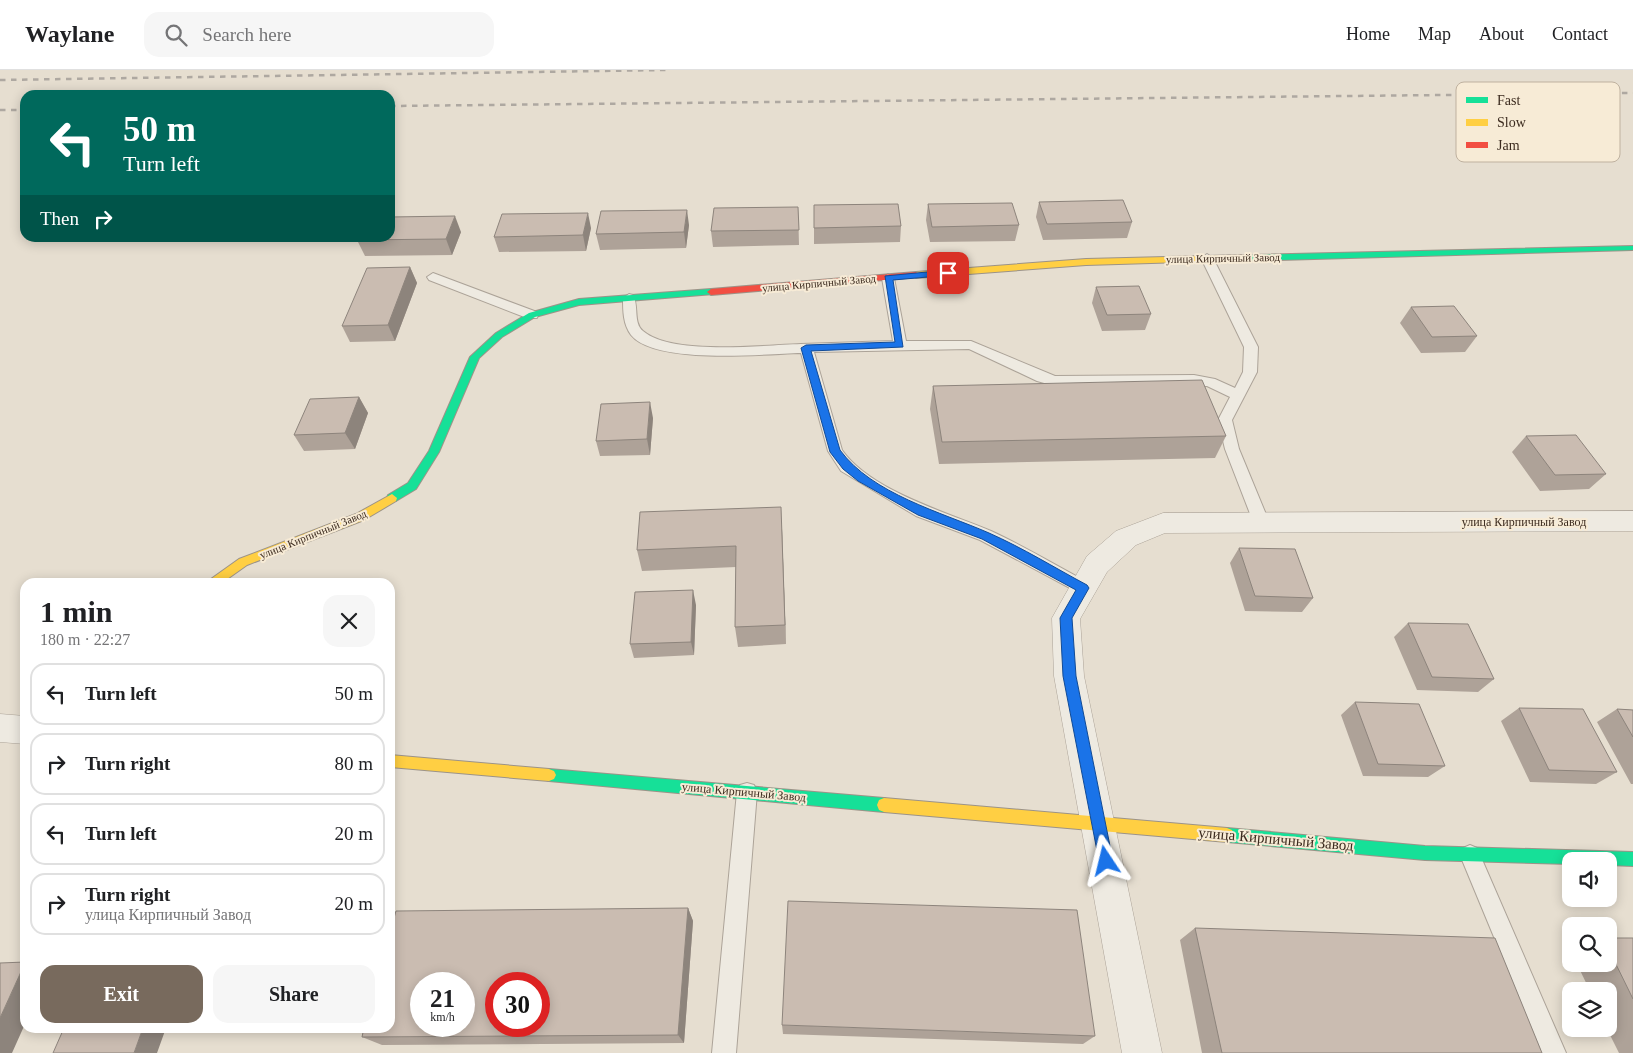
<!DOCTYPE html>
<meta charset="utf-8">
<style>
:root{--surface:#fff;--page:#f6f6f6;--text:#202124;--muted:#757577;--line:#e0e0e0;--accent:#786a5d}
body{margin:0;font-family:"Times New Roman",serif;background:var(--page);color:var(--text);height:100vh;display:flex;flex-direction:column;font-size:19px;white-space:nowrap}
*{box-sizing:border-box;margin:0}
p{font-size:16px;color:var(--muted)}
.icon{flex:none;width:28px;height:28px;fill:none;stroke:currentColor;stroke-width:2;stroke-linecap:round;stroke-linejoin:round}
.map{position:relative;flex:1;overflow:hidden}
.panel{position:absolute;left:20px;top:508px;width:375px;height:455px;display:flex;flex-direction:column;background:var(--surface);border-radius:15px;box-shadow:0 2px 12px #0003}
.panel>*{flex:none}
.top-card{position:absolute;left:20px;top:20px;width:375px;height:152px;border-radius:15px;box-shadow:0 2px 12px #0003;background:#00695c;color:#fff;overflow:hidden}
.tools{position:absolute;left:1562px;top:782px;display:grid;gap:10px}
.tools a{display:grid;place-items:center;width:55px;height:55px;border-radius:10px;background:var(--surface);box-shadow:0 2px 12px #0003;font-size:25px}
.speed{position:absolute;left:410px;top:902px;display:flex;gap:10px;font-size:25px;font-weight:700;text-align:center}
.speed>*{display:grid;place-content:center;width:65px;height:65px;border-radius:50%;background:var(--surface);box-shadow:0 2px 12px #0003;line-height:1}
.speed small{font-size:12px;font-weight:400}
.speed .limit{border:8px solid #d22;background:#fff;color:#111}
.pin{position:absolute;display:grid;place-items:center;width:42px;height:42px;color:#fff;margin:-21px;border-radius:10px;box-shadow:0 2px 8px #0006}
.me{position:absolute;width:55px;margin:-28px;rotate:350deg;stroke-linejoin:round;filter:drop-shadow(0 0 4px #0008)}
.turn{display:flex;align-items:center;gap:18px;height:105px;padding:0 20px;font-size:22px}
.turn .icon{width:65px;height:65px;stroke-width:2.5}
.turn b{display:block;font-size:35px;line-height:42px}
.then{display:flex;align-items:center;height:48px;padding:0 20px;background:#0003;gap:10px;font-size:19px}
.round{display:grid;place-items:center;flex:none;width:52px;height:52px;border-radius:15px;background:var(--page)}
.overview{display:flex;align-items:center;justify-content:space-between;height:85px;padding:0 20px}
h1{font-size:30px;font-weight:600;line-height:38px}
.action{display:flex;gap:10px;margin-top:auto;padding:10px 20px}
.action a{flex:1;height:58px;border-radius:15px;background:var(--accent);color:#fff;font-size:20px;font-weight:600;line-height:58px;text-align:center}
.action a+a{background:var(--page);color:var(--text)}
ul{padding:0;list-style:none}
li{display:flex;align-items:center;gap:15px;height:62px;margin:0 10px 8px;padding:0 10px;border:2px solid var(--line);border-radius:15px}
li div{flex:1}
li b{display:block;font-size:19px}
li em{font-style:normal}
header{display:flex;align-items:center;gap:30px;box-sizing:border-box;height:70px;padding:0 25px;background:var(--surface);border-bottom:1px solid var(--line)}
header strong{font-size:24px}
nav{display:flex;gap:28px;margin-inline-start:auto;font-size:18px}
.search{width:350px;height:45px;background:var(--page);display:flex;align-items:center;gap:12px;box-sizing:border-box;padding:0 18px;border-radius:15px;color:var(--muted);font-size:19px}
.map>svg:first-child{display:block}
</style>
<header>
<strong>Waylane</strong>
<div class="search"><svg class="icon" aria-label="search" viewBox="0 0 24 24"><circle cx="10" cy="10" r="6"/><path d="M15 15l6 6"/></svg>Search here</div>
<nav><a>Home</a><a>Map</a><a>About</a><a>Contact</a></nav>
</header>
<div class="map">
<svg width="1633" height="983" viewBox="0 0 1633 983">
<rect width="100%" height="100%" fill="#e6ded0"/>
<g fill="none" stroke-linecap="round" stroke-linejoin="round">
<defs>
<path id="lane" d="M1207,184L1213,188L1258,277L1257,302L1232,350L1239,379L1270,454L1268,458L1262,460L1256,458L1254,454L1225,379L1218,350L1230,327L1207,316H1055L1037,311L969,279L814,282L842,380C871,421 946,442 991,461C1024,476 1057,496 1089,513L1091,518L1089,523L1083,525L980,470L916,446L841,401L828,381L801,283C764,284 655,295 631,265C623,254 623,241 623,228L629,224L633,225C639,236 633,253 643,261C672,286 763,275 801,274C831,273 862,272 893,271L882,208L888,204L894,208L906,271H971L1055,306L1194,305L1215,309L1235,318L1243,302L1244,277L1201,188Z
M433,203L537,242L538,245L537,248H527L429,210L427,207Z
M747,713L754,715L757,722L736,983H712L737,722L740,715Z
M1470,775L1477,778L1566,983H1542L1460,785L1463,778Z"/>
<path id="street" d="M1633,441V461L1165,463L1136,475L1107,502L1080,549L1084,606L1162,983H1122L1054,606L1052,548L1087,486L1116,461L1163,443Z
M0,644L25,646V674L0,672Z"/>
<path id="fast" d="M1633,176V180L1246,191L1242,188L1246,185Z
M711,219L714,220V224L579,235L535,247L502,267L479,288L439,382L416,419L396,431H388L387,428L388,425L408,413L429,381L470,287L496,263L529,243L579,229Z
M549,699L884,728L889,730L891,735L889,740L884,742L549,711L544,709L542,705L544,701Z
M1227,758L1425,776L1633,782V796L1609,795V791H1571V794L1425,790L1227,772L1222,770L1220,765L1222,760Z"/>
<path id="slow" d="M1246,185L1249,186V190L1086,195L916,208L912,205L916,202L1086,189Z
M392,424L397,428L396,431L364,450L247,495L223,512H209L211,509L239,489L356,444Z
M390,685L549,699L554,701L556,705L554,709L549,711L390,697Z
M884,728L1227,758L1232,760L1234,765L1232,770L1227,772L884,742L879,740L877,735L879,730Z"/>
<path id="jam" d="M916,202L920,205L919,207L711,225L707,222L711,219Z"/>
</defs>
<use href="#lane" stroke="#aca398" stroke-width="2"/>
<use href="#street" stroke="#aca398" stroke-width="1"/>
<use href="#fast" stroke="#9c9388" stroke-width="2"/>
<use href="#slow" stroke="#9c9388" stroke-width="2"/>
<use href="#jam" stroke="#9c9388" stroke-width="2"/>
<use href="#lane" fill="#eeeae1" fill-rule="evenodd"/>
<use href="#street" fill="#eeeae1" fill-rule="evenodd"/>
<use href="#fast" fill="#16e098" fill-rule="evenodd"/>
<use href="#slow" fill="#ffcf43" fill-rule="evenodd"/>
<use href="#jam" fill="#f24e42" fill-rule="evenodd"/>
<path stroke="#aea8a1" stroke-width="2.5" stroke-dasharray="5.5 5.5" stroke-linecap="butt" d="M0,10L668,0
M390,36L1633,23
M0,40H25"/>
</g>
<path fill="#aea298" d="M1039,132L1132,152L1127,168L1043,170L1036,147Z
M928,134L1019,155L1015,171L930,172L926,150Z
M814,135L901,156L900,172L814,174Z
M798,137L799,175L713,177L711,161Z
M689,155L686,178L600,180L596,164Z
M591,158L586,181L499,182L494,167Z
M461,162L452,185L365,186L357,170Z
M410,197L417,213L395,271L350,272L342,256Z
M1096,217L1151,244L1145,260L1102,261L1092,233Z
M1411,237L1477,266L1465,282L1421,283L1400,253Z
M933,316L1226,366L1215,388L939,394L930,339Z
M359,327L368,343L355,379L304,381L294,365Z
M653,348L650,385L600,386L596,371Z
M1526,366L1606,404L1589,419L1540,421L1512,382Z
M782,459L786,574L738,577L735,557L736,497L642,501L637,480Z
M1239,478L1313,528L1302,542L1245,541L1230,493Z
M696,535L694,585L634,588L630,574Z
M1408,553L1494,609L1478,622L1417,620L1394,567Z
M1355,632L1445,696L1428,707L1363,706L1341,645Z
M1519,638L1617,702L1596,714L1530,712L1501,651Z
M1617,639L1633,640V714H1631L1597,652Z
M688,838L693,851L684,973L382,975L362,967Z
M1195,858L1542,983H1202L1180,870Z
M1609,868H1633V983H1619L1607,959H1609V921H1590L1577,894H1609Z
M782,955L1095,966L1083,974L783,964Z"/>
<path fill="#8d847c" d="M687,140L689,155L686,178L684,162Z
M588,143L591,158L586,181L583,165Z
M455,146L461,162L452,185L446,169Z
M410,197L417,213L395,271L388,255Z
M359,327L368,343L355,379L345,363Z
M650,332L653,348L650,385L647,369Z
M781,437L782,459L786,574L785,555Z
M693,520L696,535L694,585L691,572Z
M688,838L693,851L684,973L678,965Z
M25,893V954L12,983H0V948Z
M143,958H166L157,983H134Z"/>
<path fill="#cabcb1" stroke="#8d847c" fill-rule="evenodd" d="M1123,130L1132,152L1047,154L1039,132Z
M1012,133L1019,155L932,157L928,134Z
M898,134L901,156L814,158V135Z
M798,137L799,160L711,161L714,138Z
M687,140L684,162L596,164L601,141Z
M588,143L583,165L494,167L502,144Z
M455,146L446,169L357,170L359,168H390V147Z
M410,197L388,255L342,256L367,198Z
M1139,216L1151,244L1107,245L1096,217Z
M1454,236L1477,266L1432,267L1411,237Z
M1202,310L1226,366L942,372L933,316Z
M359,327L345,363L294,365L310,329Z
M650,332L647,369L596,371L601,334Z
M1576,365L1606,404L1555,405L1526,366Z
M781,437L785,555L735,557L736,476L637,480L640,442Z
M1239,478L1295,479L1313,528L1255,526Z
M693,520L691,572L630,574L635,522Z
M1408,553L1468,554L1494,609L1432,607Z
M1355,632L1419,634L1445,696L1378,694Z
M1519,638L1583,639L1617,702L1549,700Z
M1617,639L1633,640V667Z
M788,831L1077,840L1095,966L782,955Z
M688,838L678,965L362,967L364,958H390V862L396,841ZM421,914H464V956H421ZM496,914H539V956H496Z
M1195,858L1495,868L1542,983H1222Z
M1609,868H1633V929L1609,880Z
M25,892V893L0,948V893Z
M64,958H143L134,983H53Z"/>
<path fill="#1a73e8" stroke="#114b97" d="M948,200L952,203L951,205L893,210L903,277L811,281L840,380C872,424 941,442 989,463C1023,478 1055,498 1087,515L1089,518L1072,548L1076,606L1113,791L1111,796L1106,798L1101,796L1099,791L1063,606L1060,548L1076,520L982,469L918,445L858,411L843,399L830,382L801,278L806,275L895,272L885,206Z"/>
<g text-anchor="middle" stroke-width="4" stroke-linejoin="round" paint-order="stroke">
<g font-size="11" fill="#3c2b1f" stroke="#f7ebd6">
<text transform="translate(1223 188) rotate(-1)" y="4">улица Кирпичный Завод</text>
<text transform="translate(819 213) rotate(-5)" y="4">улица Кирпичный Завод</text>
<text transform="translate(313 464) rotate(-22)" y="4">улица Кирпичный Завод</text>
</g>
<g font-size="12" fill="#3c2b1f" stroke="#f7ebd6">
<text x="1524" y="456">улица Кирпичный Завод</text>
<text transform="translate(744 722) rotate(5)" y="4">улица Кирпичный Завод</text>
</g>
<g font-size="15" fill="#3c2b1f" stroke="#f7ebd6">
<text transform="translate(1276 769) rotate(5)" y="5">улица Кирпичный Завод</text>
</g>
</g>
<rect x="1456" y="12" width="164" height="80" rx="8" fill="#f7ebd6" stroke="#bfb19f" stroke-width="1"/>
<rect x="1466" y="27" width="22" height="6" fill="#16e098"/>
<rect x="1466" y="49" width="22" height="7" fill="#ffcf43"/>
<rect x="1466" y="72" width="22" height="6" fill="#f24e42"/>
<g font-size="14" fill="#3c2b1f">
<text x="1497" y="35">Fast</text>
<text x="1497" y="57">Slow</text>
<text x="1497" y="80">Jam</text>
</g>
</svg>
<div class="tools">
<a><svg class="icon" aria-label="sound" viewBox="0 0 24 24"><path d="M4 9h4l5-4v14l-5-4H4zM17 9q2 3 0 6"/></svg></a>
<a><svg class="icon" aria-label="search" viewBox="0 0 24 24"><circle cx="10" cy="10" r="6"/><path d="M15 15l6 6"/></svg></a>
<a><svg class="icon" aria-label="layers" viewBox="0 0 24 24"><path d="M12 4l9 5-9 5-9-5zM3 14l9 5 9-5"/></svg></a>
</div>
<div class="speed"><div>21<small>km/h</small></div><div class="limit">30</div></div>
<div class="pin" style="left:948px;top:203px;background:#d93025"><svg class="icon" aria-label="arrive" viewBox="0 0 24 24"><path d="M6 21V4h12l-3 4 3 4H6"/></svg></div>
<svg class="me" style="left:1106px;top:791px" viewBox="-20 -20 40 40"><path d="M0-17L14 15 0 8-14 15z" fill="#1a73e8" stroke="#fff" stroke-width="4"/></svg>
<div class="top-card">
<div class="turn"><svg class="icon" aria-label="left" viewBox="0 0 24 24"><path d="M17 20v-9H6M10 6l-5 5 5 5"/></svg><div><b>50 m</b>Turn left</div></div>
<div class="then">Then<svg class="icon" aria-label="right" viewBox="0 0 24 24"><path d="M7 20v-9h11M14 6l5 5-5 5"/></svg></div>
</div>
<section class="panel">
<div class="overview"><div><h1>1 min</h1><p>180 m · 22:27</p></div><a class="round"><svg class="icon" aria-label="close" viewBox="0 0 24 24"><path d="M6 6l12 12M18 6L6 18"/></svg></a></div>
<ul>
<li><svg class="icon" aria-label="left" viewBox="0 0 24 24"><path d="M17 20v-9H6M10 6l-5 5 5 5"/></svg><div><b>Turn left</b></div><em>50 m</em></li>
<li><svg class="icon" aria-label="right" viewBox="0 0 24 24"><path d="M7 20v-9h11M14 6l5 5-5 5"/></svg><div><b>Turn right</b></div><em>80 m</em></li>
<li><svg class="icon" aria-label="left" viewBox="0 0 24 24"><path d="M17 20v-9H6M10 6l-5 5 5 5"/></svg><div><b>Turn left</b></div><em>20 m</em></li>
<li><svg class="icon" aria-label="right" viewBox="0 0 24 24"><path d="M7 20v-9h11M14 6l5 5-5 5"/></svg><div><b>Turn right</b><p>улица Кирпичный Завод</p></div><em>20 m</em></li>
</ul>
<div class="action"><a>Exit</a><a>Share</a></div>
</section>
</div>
